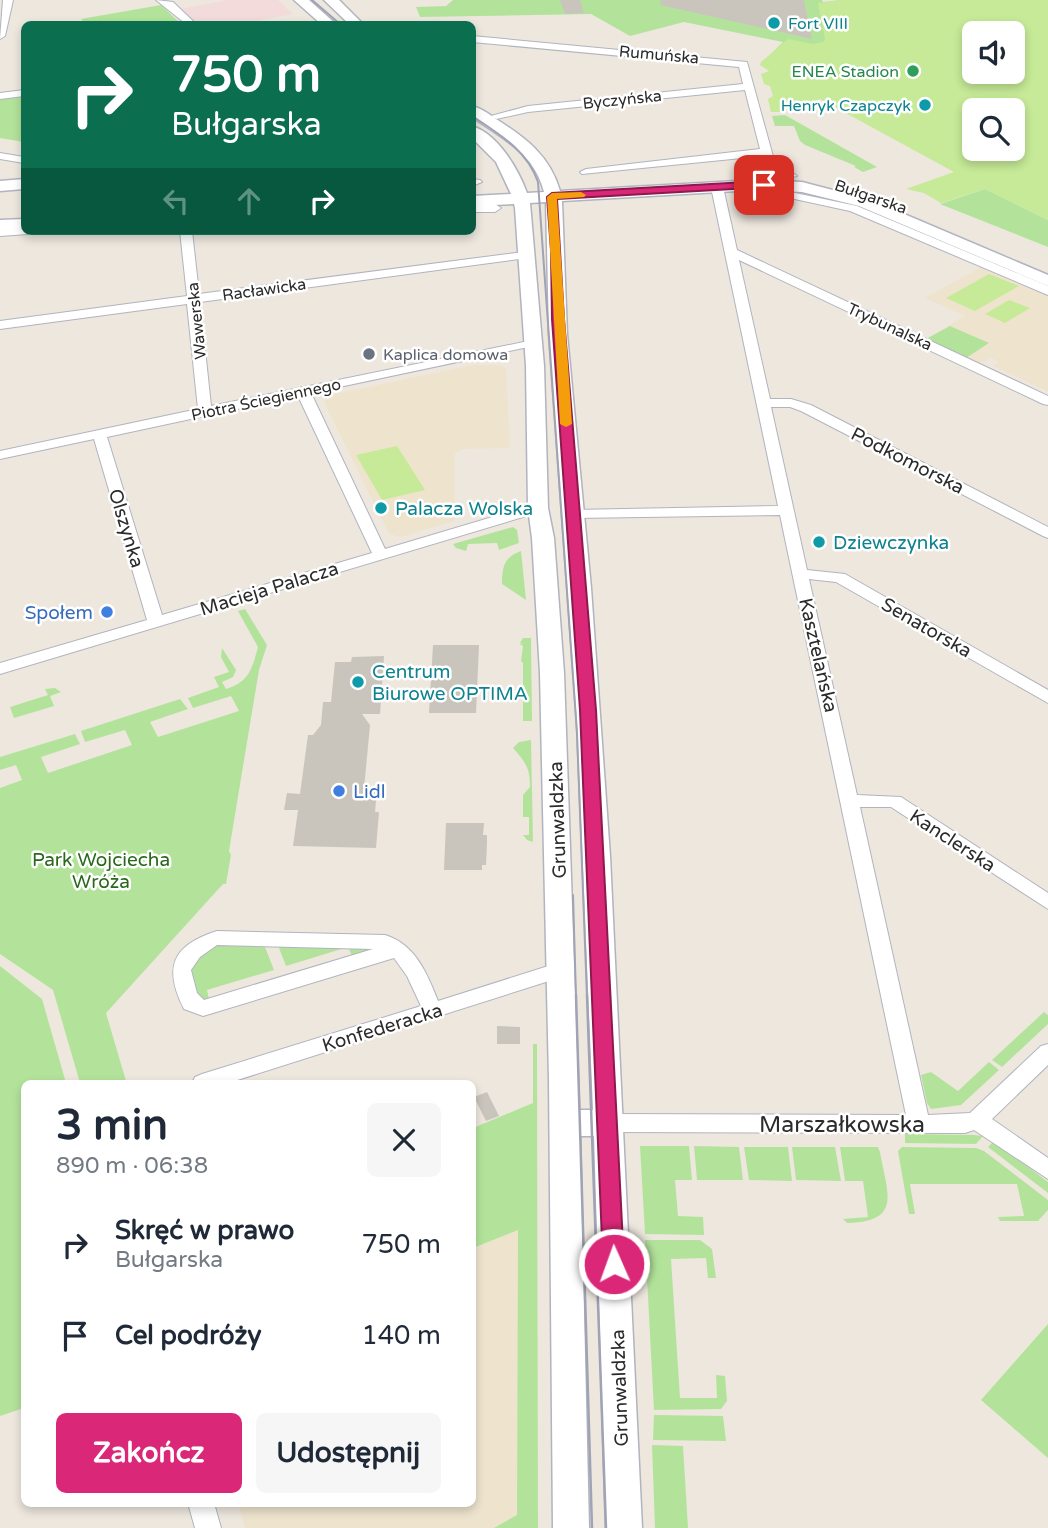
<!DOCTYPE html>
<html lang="pl">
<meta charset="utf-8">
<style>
:root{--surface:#fff;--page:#f6f6f7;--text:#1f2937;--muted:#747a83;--accent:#db2777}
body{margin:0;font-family:"Varela Round",sans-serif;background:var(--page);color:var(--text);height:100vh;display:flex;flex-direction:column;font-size:26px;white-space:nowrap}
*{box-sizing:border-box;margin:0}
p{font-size:23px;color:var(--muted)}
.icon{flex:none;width:38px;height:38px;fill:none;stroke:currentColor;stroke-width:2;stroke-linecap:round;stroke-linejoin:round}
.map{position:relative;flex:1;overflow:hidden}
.side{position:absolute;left:21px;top:1080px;width:455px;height:427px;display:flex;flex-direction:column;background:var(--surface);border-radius:10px;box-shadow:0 4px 10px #0003}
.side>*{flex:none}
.top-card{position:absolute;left:21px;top:21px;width:455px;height:214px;border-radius:10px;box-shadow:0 4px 10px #0003;background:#0b6e4f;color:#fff;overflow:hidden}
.tools{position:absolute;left:962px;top:21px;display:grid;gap:14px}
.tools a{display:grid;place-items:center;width:63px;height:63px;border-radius:10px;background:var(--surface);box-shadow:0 4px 10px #0003;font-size:35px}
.pin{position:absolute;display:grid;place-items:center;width:60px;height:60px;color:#fff;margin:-30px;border-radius:14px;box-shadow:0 4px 10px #0006}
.me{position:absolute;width:77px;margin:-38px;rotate:358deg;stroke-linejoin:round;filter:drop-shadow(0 0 5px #0008)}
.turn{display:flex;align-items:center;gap:24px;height:147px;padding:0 35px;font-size:32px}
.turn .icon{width:91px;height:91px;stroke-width:2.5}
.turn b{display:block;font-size:49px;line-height:60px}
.lanes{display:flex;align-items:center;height:66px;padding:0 35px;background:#0003;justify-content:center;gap:35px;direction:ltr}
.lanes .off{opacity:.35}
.round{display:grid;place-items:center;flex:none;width:74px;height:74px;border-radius:10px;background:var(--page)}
.overview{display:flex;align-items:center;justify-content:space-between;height:119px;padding:0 35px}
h1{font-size:42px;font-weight:700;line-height:52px}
.button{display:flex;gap:14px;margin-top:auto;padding:14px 35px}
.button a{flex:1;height:80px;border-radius:10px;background:var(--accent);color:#fff;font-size:28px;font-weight:700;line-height:80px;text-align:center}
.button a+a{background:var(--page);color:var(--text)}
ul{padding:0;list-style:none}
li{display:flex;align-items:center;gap:21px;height:91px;padding:0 35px}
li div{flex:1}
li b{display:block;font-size:26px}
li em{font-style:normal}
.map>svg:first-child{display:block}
</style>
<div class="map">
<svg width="1048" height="1528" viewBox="0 0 1048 1528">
<rect width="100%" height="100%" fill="#ede7de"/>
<path fill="#eee4ce" d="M983,266L1048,294V392L993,366L999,362L991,358L984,362H975L926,339L965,316L925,298Z
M473,365H500L506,368L510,448L461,449L460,452H455L454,521L401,537L389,534L324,402L330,395Z
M518,1229L517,1515L494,1528H245L238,1503H472L473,1248Z"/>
<path fill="#f3dbdc" d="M228,0H278L293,14L241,24H196L180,9Z"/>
<path fill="#b3e39b" d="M453,0H822L823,2L841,0L827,41L760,65L783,42L684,22L630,36L591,14L420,17L416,7L446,6Z
M161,5L181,24H86L81,19Z
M24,96V142L0,138V98Z
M785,115L877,167L863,172L854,167L856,166L805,145L800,141L794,126H775L772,116Z
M985,189L1048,220V247L940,204Z
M950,326L989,343L966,358L926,339Z
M513,527L517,530L519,543L499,550L497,543L468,544L466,551L456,548L453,544Z
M521,551L526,600L502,584C502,567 504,557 521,551Z
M245,609L267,645L259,670L229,851L231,855L226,884H223L106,1013L126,1081L121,1083H80L53,990L0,954V788L22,780L16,765L0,770V757L75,734L80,744L41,757L48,773L132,745L125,730L85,742L81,731L180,699L188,709L150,722L158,737L239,711L231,696L193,708L188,698L219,687L214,677L229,672L221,657L222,648L236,670L233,677L222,682L226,689C249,682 252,669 258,647L238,611Z
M523,638H531L532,721H523V663L521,661L523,646L519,644H523L520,643Z
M55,688L61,692L50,696L54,706L14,718L10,707L48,695L45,689Z
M531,740L533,842L527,840L523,835H529V817H523V795L530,787C530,767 525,762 513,748L519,742Z
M263,942L274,970L207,990L209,999L196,998L186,970L205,945Z
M281,944L376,948L352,956L348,947L286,966L279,948Z
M0,966L42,999L66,1083H24V1408L0,1416Z
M1044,1012L1048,1015V1024L1002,1067L992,1060Z
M533,1044H537V1062L538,1528H494L517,1515L518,1230L473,1248V1128L533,1103Z
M989,1062L999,1070L961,1105L931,1109L927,1103L921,1075L931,1072L958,1091Z
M905,1134L974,1135L983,1136L976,1144L905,1143Z
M994,1141L1048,1182V1193L988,1147Z
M640,1146H689L692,1180H675L678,1216L703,1217L704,1235L645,1234Z
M694,1146L739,1147L743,1180H697Z
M744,1147H788L792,1181L749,1180Z
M792,1147H835L841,1181L796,1180Z
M840,1147H878L880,1152C887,1193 903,1222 847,1223L843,1219L868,1217L863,1181H845Z
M902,1147L976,1148L984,1151L1048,1200V1210L1038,1221H1000L998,1217L1024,1216L1017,1184H910L915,1214H909L898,1151Z
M645,1240H700L712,1249L716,1278H708L706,1258L671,1259L680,1398H717L716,1375L725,1376L727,1401L721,1409L654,1410Z
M1048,1324V1458L981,1400Z
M654,1415L723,1416L726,1441L653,1440Z
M652,1445L683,1446L688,1528H655Z"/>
<path fill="#c6ea97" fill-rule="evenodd" d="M841,0H1048V220L985,189L941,203L924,193L906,189L954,172L820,99L779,112H771L768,99L773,96L770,86L764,84L761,74L769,71L760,65L761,62L788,39L813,44L823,42L825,39L818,3ZM975,33H1013V72H975ZM975,110H1013V149H975Z
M989,274L1019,286L975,311L946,298Z
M1009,300L1030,308L1005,323L985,314Z
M397,446L425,490L382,500L356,455Z"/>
<path fill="#c9c5bc" d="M560,0H580L584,13L565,14Z
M661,0H804L812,39L660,5Z
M433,645H479L476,713H429Z
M384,656L380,714H362L370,725L364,789H377L375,812H379L376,848L293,846L298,810H284L287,793L300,794L308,735H313L321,725L323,702H331L335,662H351L352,657Z
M446,823H484L483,835H487V843L486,865H482V870H444Z
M497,1026L520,1027V1044H497Z
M487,1092L499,1116L486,1121L474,1097Z"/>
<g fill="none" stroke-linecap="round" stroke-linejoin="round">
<defs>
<path id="street" d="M3,0H13L5,36L0,39Z
M156,0L173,2L196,24H186Z
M472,36L747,62L774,160L797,176L787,178L770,167L761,174L736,178V174L753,170L763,161L762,156L582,174L580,172L586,169L760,149L745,90L528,112L496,119L491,116L528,106L743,84L739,67L472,42Z
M24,90V96L0,99V93Z
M0,153L24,157V163L0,159Z
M472,179L480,180L482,182L472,186Z
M748,183L857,206L1048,286V295L850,211L744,188V184Z
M717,184L723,187L737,250L1048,396V405L1043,404L739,260L770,399H791L811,405L1048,527V538L1043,536L801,411L790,407H771L807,570L845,574L1048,690V703L836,582L809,579L857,795L901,797L1048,893V909L891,807H860L928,1115L970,1113L1041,1046L1048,1044V1065L992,1119L1048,1158V1179L974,1130L965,1133L609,1132L601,1129L598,1123L601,1117L609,1114L906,1115L780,515L574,518L567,514L574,510L778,506L711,187Z
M472,204H495L501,208L495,212H472Z
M24,227V231H30L28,234L0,236V228Z
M180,231H192L199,294L531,251V257L527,258L200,302L211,406L538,339L540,342L533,346L311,393L385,549L533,505H543L545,508L543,511L0,674V663L147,620L94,439L0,459V451L198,409L187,304L0,329V321L187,296ZM298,396L372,553L162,615L107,437Z
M217,931L385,935C415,944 427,973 438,1001L561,962L568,965L571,970L568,975L228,1083H192L195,1077L202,1074L421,1006L407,976L394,958L203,1016L184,1009C163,968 172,945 217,931ZM217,945L373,949L204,1000L197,993L191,970L200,957Z
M188,1503H214L221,1528H195Z"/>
<path id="secondary" d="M294,0H309L336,24H321Z
M324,0H339L363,24H349Z
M472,106C481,108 489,114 496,119C526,138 550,156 560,191L755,180L802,182L871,200L1048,275V286L859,206L802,192L755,190L562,201L567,334L591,588L610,856L642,1528H606L594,1136H580L589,1528H553L549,1081L540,673L532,538L528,508L526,366L515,208L514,204L472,206V196L511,194L496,162L472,138V126C498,134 518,169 527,193L544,192C534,153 503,138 472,117ZM546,202L549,334L577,722L593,1110H579L564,673L554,538L548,508L544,366L530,203Z
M24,179V189L0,191V181Z
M24,219V229L0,230V220Z"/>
</defs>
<use href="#street" stroke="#b1b4bf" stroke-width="2"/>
<use href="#secondary" stroke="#b1b4bf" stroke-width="3"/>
<use href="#street" fill="#fff" fill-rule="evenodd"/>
<use href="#secondary" fill="#fff" fill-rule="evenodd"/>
<path stroke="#a0a3b5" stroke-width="2" d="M312,0L340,24
M472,116C499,134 527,150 538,182L577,733L587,997
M573,895L576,997"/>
<path stroke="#a0a3b5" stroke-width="2.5" d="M576,995L592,1528
M587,995L606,1528"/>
</g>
<path fill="#db2777" stroke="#8e194d" stroke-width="2" d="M764,181L770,185L768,187L557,199L564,319L596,710L624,1264L621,1270L614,1273L606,1270L603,1264L580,710L552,319L551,250L547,197L552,193Z"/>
<path fill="#f59e0b" d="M581,192L586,195L584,197L557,199L572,424L566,427L560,424L547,197L552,193Z"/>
<g fill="#0f9aa8" stroke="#fff" stroke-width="2.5">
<circle cx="774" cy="23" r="7"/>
<circle cx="925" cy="105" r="7"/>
<circle cx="381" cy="508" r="7"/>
<circle cx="819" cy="542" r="7"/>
<circle cx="358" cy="682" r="7"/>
</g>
<circle fill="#2e9e5b" stroke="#fff" stroke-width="2.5" cx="913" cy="71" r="7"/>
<circle fill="#6b7280" stroke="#fff" stroke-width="2.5" cx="369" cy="354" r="7"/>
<g fill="#3f7fe0" stroke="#fff" stroke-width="2.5">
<circle cx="107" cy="612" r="7"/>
<circle cx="339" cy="791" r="7"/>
</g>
<g text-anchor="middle" stroke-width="5" stroke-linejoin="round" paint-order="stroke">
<g font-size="16" fill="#0d838f" stroke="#fff" text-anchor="start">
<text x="788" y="29">Fort VIII</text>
<text x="911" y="111" text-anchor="end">Henryk Czapczyk</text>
</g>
<g font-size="16" fill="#2b2b2b" stroke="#fff">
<text transform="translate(659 54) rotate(5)" y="6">Rumuńska</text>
<text transform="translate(622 99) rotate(-6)" y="6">Byczyńska</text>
<text transform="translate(871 196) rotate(19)" y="6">Bułgarska</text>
<text transform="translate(264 289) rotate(-8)" y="6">Racławicka</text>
<text transform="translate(196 321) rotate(-96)" y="6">Wawerska</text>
<text transform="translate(890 326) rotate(25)" y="6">Trybunalska</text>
<text transform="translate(266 399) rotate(-12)" y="6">Piotra Ściegiennego</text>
</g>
<g font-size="16" fill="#27864d" stroke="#fff" text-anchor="end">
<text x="899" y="77">ENEA Stadion</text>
</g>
<g font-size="16" fill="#5b616d" stroke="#fff" text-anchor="start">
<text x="383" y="360">Kaplica domowa</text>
</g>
<g font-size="19" fill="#2b2b2b" stroke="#fff">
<text transform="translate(908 460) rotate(27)" y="7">Podkomorska</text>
<text transform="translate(127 528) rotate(73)" y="7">Olszynka</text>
<text transform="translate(269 588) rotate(-17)" y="7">Macieja Palacza</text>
<text transform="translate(927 627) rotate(30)" y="7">Senatorska</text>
<text transform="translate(819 655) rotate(77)" y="7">Kasztelańska</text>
<text transform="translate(557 820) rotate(-92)" y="7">Grunwaldzka</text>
<text transform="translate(953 840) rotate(33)" y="7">Kanclerska</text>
<text transform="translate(382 1027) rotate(-17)" y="7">Konfederacka</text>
<text transform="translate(619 1388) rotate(-92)" y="7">Grunwaldzka</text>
</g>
<g font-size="19" fill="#0d838f" stroke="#fff" text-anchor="start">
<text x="395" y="515">Palacza Wolska</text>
<text x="833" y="549">Dziewczynka</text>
<text x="372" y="678">Centrum<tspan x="372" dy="22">Biurowe OPTIMA</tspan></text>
</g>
<g font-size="19" fill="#366cbe" stroke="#fff" text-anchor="end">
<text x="93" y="619">Społem</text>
<text x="353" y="798" text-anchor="start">Lidl</text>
</g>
<g font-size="19" fill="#2a681b" stroke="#fff">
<text x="101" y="866">Park Wojciecha<tspan x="101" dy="22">Wróża</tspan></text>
</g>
<g font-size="23" fill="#2b2b2b" stroke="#fff">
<text x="842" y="1132">Marszałkowska</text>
</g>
</g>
</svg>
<div class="tools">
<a><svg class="icon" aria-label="sound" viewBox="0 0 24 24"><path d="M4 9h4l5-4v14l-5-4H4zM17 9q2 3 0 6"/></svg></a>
<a><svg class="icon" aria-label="search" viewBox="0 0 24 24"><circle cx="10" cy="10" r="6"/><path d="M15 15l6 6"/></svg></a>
</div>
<div class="pin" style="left:764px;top:185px;background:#d93025"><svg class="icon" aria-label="arrive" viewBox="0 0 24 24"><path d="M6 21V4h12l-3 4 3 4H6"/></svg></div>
<svg class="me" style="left:614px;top:1264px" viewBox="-20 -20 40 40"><circle r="17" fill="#db2777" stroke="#fff" stroke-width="3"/><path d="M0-11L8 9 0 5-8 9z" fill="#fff"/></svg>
<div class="top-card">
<div class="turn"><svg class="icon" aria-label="right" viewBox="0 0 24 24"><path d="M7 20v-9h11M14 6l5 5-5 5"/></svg><div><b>750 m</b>Bułgarska</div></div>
<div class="lanes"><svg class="icon off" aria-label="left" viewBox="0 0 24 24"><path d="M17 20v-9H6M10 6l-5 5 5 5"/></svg><svg class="icon off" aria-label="ahead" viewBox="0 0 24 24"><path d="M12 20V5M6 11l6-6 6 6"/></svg><svg class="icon" aria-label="right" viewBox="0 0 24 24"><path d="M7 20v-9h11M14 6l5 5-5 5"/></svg></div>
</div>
<section class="side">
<div class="overview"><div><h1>3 min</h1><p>890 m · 06:38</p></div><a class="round"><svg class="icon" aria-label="close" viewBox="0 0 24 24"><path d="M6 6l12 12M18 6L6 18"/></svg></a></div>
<ul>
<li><svg class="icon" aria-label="right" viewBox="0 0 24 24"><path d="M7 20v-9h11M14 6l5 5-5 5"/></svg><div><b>Skręć w prawo</b><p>Bułgarska</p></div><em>750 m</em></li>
<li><svg class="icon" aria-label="arrive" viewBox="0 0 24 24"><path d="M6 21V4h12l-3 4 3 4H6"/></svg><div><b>Cel podróży</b></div><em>140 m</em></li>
</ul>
<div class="button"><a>Zakończ</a><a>Udostępnij</a></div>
</section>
</div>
